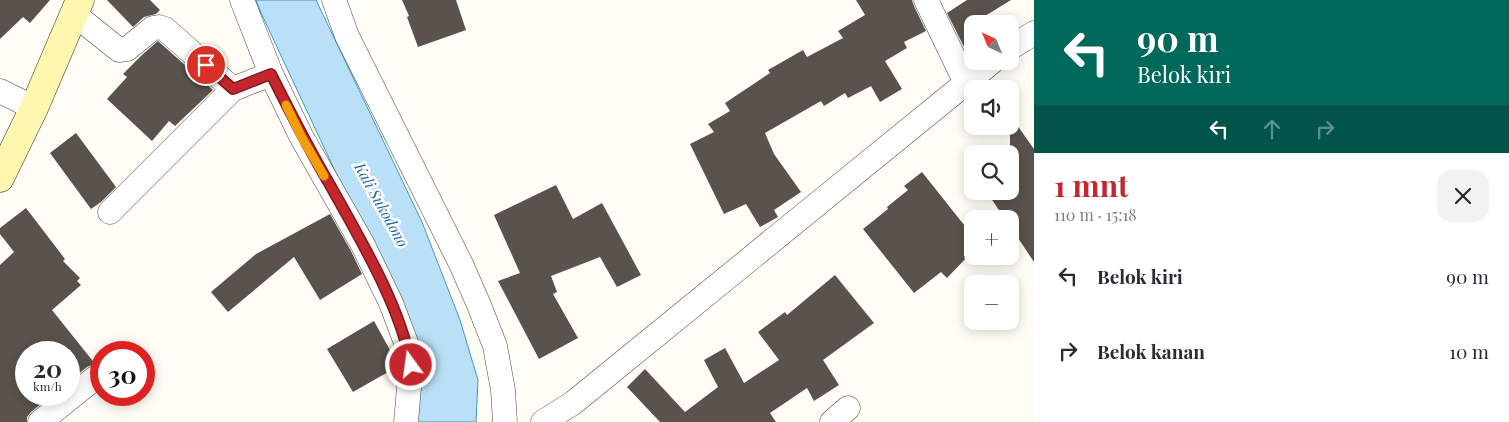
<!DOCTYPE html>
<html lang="id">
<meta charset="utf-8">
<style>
:root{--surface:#fff;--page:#f2f2f3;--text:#2b2b33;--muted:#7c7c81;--accent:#c4262e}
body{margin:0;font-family:"Playfair Display",serif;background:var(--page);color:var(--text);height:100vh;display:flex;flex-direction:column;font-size:19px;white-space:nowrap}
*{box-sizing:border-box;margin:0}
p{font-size:16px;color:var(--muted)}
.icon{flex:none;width:28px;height:28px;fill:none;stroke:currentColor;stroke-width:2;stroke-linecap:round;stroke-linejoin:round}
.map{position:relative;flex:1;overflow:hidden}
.drawer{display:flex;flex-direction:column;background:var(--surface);width:475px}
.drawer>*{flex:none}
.banner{background:#00695c;color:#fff;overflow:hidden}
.needle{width:32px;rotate:316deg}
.buttons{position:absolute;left:964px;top:15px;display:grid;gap:10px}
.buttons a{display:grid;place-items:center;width:55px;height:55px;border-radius:10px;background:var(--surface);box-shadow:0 2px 12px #0003;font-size:25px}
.speed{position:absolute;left:15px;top:341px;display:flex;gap:10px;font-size:25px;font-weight:700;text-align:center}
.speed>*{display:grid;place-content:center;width:65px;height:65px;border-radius:50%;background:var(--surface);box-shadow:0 2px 12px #0003;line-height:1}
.speed small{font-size:12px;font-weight:400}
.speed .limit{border:8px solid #d22;background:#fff;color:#111}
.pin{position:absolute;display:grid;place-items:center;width:42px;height:42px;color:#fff;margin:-21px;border:2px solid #fff;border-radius:50%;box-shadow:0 1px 5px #0007}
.me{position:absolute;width:55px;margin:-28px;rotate:346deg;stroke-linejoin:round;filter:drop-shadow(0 0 4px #0008)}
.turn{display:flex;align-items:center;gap:18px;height:105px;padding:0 20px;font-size:22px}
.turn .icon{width:65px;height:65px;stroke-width:2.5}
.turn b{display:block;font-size:35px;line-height:42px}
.lanes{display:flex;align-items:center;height:48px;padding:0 20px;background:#0003;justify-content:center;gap:25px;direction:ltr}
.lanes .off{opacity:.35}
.round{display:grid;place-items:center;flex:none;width:52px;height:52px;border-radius:15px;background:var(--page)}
.summary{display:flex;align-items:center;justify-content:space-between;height:85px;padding:0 20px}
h1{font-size:30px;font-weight:700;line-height:38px;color:var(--accent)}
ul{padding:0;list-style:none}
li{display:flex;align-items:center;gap:15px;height:75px;padding:0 20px}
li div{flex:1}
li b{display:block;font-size:19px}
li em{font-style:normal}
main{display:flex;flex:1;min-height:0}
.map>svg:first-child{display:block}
</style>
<main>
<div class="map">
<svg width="1034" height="422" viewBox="0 0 1034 422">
<rect width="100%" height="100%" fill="#fffdf5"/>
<path fill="#b9e0f7" stroke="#3f96cf" d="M256,0H316L422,222L460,320L478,380L476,422H415L382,260L336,173L262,15Z"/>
<path fill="#5a524d" d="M0,0H50L30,23L23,17L0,39Z
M107,0H150L160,10L156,14L144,17L133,27Z
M402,0H456L466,30L418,47L407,17L409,16Z
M856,0H912L914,6L926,31L904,42L907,48L885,61L902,89L880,102L871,86L848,98L845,93L824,106L821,101L765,133L774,154L801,192L774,210L778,217L760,227L746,204L724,214L690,144L714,132L708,124L730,111L725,103L770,73L768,70L803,50L807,57L843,38L838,31L865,15Z
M967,0H1011L972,24V60L971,61L947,13Z
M158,41L213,90L175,126L169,121L152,141L107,99L127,77L123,74L143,54Z
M1010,115L1034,149V262L1010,226V219H1005L986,191H1010Z
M76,133L116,187L101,202L91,209L50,153Z
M922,172L972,235V252L947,278L941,272L914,293L863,229L888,209L887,207L908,190L904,186Z
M556,185L573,219L602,203L641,275L617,287L600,257L551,276L557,292L553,294L578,338L539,359L498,281L520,273L494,215Z
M26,208L65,259L63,261L80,278L77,281L81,285L52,310L96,365H92L87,367L69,381V352H26V395H52L31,412L27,417V422H0V265L14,252L0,234V228Z
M330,214L351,251L362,274L320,300L294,257L228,312L211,292L256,254Z
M835,275L874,323L823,360L839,385L814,401L807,388L770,413L776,422H660L627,387L645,369L685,412L718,387L704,360L725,348L744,383L779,360L758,332L785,312L787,315Z
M374,321L396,361L397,367L353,392L327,349Z"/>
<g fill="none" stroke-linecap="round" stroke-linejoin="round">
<defs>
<path id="street" d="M242,0L271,74L301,136L363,245L391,303L408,348L411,365L406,422
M334,0L347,36L461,264L479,305L495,346L503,390L505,422
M926,0L966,83
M74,14L119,50L127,49L153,28L159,27L165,29L233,89L271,74
M1010,48L1034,33
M0,91L34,108
M110,212L233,89
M40,422L95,378
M543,422L573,403L993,61
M832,422L848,408"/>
<path id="secondary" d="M0,178L34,108L80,0"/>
</defs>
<use href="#street" stroke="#444" stroke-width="25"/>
<use href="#secondary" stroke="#333" stroke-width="29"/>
<use href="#street" stroke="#fff" stroke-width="24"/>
<use href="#secondary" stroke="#fff6b0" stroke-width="28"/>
</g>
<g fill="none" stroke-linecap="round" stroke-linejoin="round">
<defs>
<path id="route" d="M206,65L233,89L271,74C290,112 309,149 330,185C360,239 400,305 411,365"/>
</defs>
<use href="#route" stroke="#7f191e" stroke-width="12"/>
<use href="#route" stroke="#c4262e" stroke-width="9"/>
<path stroke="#f59e0b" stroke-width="9" d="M286,105L301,136L324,176"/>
</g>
<g text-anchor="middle" stroke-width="5" stroke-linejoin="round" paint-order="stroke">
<g font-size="15" font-style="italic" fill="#1768a6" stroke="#fff">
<text transform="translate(381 205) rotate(61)" y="5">Kali Sukodono</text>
</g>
</g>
</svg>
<div class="buttons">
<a><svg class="needle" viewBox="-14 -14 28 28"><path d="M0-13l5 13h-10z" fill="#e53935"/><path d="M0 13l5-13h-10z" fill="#7c7c81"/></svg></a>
<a><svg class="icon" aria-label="sound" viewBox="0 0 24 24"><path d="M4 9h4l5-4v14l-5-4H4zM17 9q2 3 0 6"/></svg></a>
<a><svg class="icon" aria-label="search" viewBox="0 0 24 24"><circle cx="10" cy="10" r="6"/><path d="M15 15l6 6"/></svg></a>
<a>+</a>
<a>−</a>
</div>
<div class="speed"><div>20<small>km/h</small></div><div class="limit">30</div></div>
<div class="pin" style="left:206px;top:65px;background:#d93025"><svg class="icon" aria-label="arrive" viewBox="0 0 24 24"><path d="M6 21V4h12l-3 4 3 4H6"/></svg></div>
<svg class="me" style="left:411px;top:365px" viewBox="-20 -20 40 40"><circle r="17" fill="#c4262e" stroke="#fff" stroke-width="3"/><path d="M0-11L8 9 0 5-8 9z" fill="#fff"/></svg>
</div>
<section class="drawer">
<div class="banner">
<div class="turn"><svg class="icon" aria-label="left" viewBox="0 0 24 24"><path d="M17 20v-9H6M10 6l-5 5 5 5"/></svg><div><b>90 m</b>Belok kiri</div></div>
<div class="lanes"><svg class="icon" aria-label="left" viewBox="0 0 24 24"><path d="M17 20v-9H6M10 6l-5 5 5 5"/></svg><svg class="icon off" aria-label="ahead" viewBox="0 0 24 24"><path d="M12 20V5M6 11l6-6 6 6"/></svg><svg class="icon off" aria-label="right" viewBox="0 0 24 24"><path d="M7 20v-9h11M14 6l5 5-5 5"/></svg></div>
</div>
<div class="summary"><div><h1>1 mnt</h1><p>110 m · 15:18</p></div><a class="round"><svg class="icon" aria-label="close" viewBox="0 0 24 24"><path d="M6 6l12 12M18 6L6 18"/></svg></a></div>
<ul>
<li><svg class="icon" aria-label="left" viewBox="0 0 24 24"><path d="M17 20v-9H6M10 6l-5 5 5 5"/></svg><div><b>Belok kiri</b></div><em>90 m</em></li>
<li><svg class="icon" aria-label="right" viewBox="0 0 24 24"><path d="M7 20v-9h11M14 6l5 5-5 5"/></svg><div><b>Belok kanan</b></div><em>10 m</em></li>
</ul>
</section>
</main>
